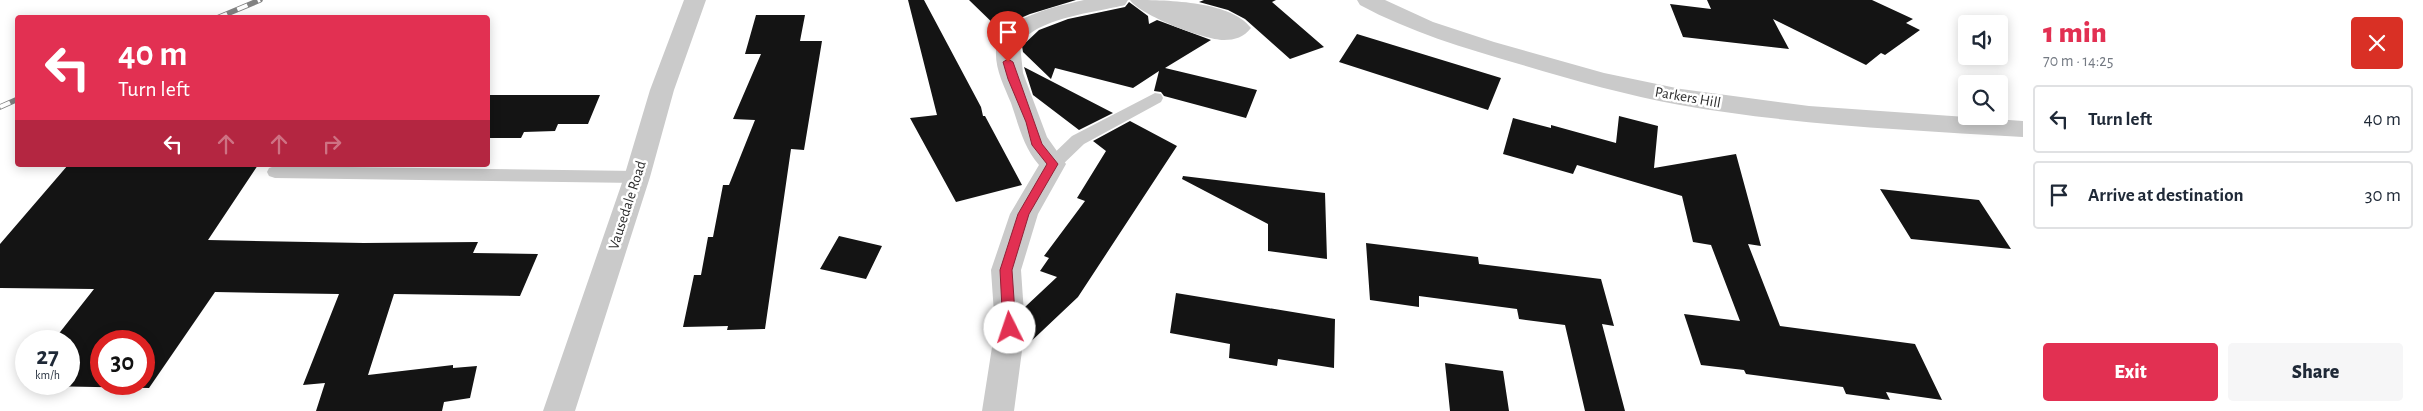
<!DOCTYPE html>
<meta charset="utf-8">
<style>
:root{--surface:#fff;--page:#f6f6f7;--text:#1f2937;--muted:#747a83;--line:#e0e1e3;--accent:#e23052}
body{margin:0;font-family:"Alegreya Sans",sans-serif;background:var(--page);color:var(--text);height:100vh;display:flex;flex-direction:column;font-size:19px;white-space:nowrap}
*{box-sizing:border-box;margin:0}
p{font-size:16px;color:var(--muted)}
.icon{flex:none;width:28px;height:28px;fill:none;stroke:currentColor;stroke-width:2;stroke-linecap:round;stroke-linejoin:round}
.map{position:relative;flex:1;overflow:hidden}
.details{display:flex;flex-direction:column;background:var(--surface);width:400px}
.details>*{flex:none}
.banner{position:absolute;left:15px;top:15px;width:475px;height:152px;border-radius:5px;box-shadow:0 2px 12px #0003;background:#e23052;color:#fff;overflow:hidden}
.tools{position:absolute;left:1958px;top:15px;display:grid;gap:10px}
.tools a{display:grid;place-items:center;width:50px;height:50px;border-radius:5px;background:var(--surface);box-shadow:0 2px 12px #0003;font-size:25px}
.speed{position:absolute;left:15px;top:330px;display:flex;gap:10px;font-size:25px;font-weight:700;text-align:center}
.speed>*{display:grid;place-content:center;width:65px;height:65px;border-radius:50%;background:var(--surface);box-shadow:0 2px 12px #0003;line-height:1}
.speed small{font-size:12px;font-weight:400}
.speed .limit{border:8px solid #d22;background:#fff;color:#111}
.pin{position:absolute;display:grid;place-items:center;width:42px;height:42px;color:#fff;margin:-51px -21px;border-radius:50% 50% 50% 0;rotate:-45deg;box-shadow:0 0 5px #0007}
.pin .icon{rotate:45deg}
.me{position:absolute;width:55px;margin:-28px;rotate:356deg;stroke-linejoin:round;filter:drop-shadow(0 0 4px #0008)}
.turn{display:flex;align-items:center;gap:18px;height:105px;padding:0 20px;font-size:22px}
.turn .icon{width:65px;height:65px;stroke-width:2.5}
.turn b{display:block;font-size:35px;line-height:42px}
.lanes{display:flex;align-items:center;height:48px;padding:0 20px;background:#0003;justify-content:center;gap:25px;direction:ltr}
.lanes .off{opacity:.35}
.round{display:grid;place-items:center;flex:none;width:52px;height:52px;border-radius:5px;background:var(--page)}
.summary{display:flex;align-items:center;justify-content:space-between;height:85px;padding:0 20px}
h1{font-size:30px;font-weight:800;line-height:38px;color:var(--accent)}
.action{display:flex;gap:10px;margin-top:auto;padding:10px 20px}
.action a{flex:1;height:58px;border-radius:5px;background:var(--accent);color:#fff;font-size:20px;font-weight:800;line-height:58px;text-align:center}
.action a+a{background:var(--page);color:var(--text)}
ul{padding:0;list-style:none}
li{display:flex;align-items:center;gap:15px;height:68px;margin:0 10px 8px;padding:0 10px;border:2px solid var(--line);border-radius:5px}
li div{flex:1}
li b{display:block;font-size:19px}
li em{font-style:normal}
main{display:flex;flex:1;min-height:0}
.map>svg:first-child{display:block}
</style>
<main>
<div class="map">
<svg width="2023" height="411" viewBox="0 0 2023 411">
<rect width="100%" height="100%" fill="#fff"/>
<path fill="#141414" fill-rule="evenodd" d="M908,0H924L981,107L983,116H985L1022,185L956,202L910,118L937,115Z
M969,0H1076L1030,14L1016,20L1002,32Z
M1204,0H1276L1272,2L1324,47L1290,59L1245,19L1228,10L1199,2Z
M1707,0H1872L1913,19L1906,23L1920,30L1885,55L1881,53L1866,65L1773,19L1789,49L1683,37L1670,4L1711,9Z
M1129,2L1148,16L1149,24L1157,20L1211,40L1165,68L1257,90L1246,118L1164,96L1161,92L1154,91L1159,71L1133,88L1055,68L1051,79L1023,52L1022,46L1039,30L1068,19L1125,7Z
M756,15H805L800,41H822L804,150L791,149L765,329L727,330L728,326L683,327L694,275H701L708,237H713L723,185H729L755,120L733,119L761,54H745Z
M1357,34L1501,78L1488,110L1339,62Z
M1024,67L1113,113L1079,130L1033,95Z
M488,95H600L588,124H558L555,131L524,132L521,138H488Z
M1619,116L1658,126L1654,168L1736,154L1761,246L1748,244L1780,326L1915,344L1942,400L1886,392L1890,400L1846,394L1843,387L1746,374L1744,370L1701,365L1684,314L1740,321L1711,245L1693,242L1682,196L1577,165L1573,174L1503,154L1513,118L1551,128V125L1616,143Z
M1130,121L1177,146L1078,297L1024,348L1027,328L1025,307L1057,277L1040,271L1049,258L1044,256L1085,201L1077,198L1106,151L1093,141Z
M68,165H258L208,240L364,243L478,242L473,253L538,254L520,296L394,294L368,375L453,365V368L477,366L470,398L444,402L442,411H316L325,383L303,385L339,294L215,292L149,388L42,386L69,384V341H53L94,289L0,288V244ZM101,341H144V384H101Z
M1183,176L1325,193L1327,259L1268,251V224L1182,179Z
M1880,189L1979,200L2011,249L1911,239Z
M839,236L882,246L866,279L820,269Z
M1366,243L1478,257L1479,264L1601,279L1614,326L1602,324L1625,411H1585L1565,325L1519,319L1517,309L1419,296V307L1370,300Z
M1176,293L1335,319L1334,368L1278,359L1277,366L1229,358L1230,344L1170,333Z
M1445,363L1503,371L1509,411H1450Z"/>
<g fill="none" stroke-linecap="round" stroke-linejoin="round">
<path fill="#cacaca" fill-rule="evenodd" d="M1155,93L1161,94L1163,98L1161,102L1084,144L1059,168H1047L1045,164L1047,160L1072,136Z
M275,166L637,171L643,173L646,177L643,181L637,183L275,178L269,176L267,172L269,168Z"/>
<path fill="#cacaca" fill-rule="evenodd" d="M684,0H706L674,90L650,177L575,411H543L624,177L650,90Z
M1084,0H1128L1125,5C1098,12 1034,18 1020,45L1023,73L1047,137L1066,164L1038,214L1021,270L1025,328L1014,411H982L995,328L991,270L1010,214L1039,165C1023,146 1019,126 1011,103C1004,86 995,69 996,51C997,18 1058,6 1084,0Z
M1130,0C1163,0 1230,0 1251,28C1244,37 1235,40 1224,40C1204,40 1140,15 1130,0Z
M1357,0H1385L1433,22L1494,42L1604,73L1681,89L1809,106L2023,121V137C1909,130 1794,125 1680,105C1626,95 1572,80 1519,64C1464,48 1410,32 1360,5Z"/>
<defs>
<path id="rail" d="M217,18L260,0
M0,107L18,99"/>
</defs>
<use href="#rail" stroke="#828282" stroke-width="5.5"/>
<use href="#rail" stroke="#fff" stroke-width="4" stroke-dasharray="11" stroke-linecap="butt"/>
</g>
<path fill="#e23052" stroke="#931f35" d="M1008,59L1013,62L1042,144L1058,164L1029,214L1012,270L1016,328L1010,333L1003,328L1000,270L1018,214L1047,164L1032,145L1026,122L1008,79L1003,62Z"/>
<g text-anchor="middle" stroke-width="5" stroke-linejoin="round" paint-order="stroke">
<g font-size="15" fill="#2d2d2d" stroke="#fff">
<text transform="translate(1688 97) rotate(10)" y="5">Parkers Hill</text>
<text transform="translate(627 205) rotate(-72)" y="5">Vausedale Road</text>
</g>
</g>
</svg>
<div class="tools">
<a><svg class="icon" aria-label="sound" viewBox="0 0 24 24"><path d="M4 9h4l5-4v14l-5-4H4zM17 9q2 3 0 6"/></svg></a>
<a><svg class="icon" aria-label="search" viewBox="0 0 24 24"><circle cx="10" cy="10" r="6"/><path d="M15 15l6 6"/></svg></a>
</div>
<div class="speed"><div>27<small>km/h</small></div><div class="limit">30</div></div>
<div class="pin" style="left:1008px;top:62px;background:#d93025"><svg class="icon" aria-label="arrive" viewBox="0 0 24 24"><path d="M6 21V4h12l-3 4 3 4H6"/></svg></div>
<svg class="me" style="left:1010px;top:328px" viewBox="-20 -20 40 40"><circle r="19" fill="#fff"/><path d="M0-13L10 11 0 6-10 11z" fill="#e23052"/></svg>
<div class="banner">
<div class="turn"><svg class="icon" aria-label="left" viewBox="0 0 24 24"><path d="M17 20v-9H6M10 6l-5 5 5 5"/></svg><div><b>40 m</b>Turn left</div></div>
<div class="lanes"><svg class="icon" aria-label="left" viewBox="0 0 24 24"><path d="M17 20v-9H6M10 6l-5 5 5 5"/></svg><svg class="icon off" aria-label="ahead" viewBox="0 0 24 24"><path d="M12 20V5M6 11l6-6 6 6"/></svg><svg class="icon off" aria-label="ahead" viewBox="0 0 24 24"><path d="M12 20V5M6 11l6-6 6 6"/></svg><svg class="icon off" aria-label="right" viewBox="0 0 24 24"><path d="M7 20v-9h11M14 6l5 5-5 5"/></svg></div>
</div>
</div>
<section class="details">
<div class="summary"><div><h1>1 min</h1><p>70 m · 14:25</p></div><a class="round" style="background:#d93025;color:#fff"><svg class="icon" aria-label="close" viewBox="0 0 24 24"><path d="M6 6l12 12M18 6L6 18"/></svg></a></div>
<ul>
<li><svg class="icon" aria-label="left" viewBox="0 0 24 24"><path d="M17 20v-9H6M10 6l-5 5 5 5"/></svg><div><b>Turn left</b></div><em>40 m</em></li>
<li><svg class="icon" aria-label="arrive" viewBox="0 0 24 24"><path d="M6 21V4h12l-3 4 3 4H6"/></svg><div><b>Arrive at destination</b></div><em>30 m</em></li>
</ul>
<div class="action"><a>Exit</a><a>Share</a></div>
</section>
</main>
